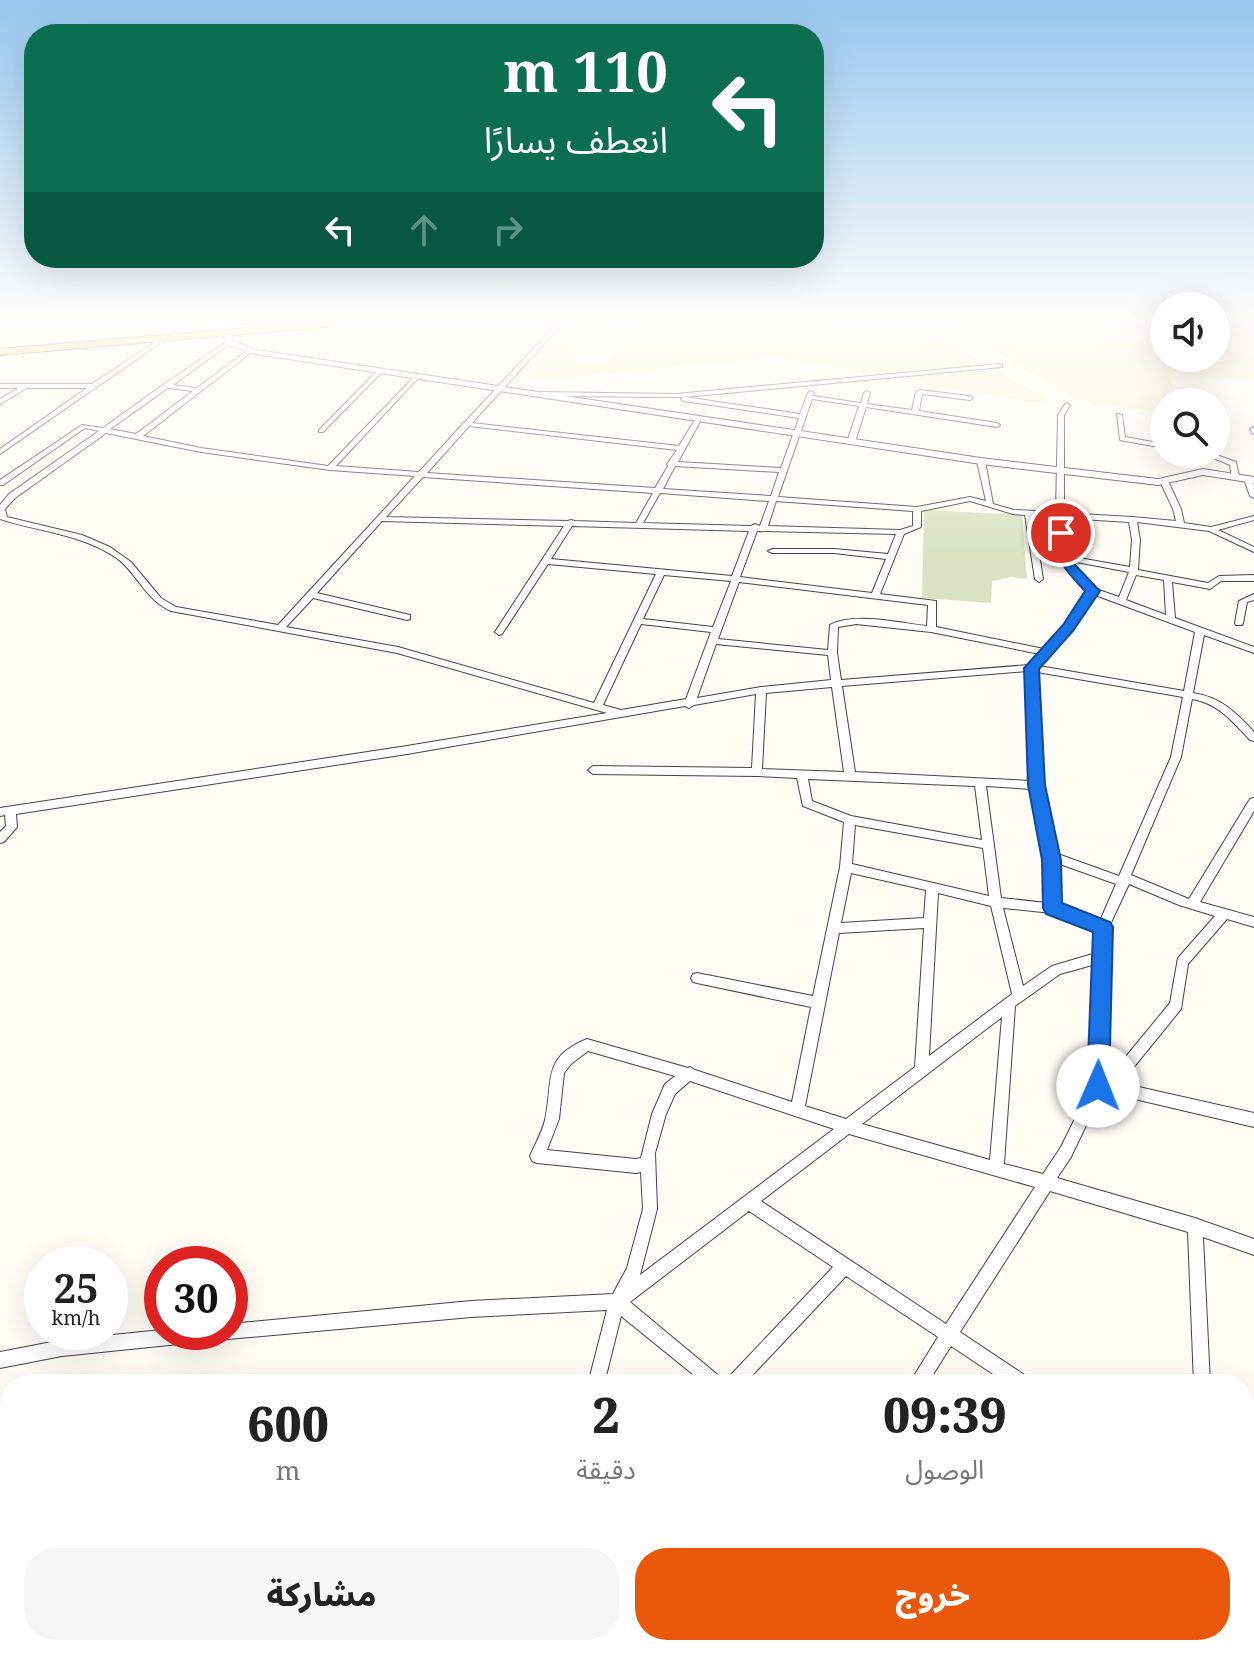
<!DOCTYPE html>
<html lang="ar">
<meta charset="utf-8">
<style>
:root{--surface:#fff;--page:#f6f6f6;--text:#222;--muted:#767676;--accent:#ea580c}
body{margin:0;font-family:"Noto Serif","Noto Sans Arabic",serif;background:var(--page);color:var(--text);direction:rtl;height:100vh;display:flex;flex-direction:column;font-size:30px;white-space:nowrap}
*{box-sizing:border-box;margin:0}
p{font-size:26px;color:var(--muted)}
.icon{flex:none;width:44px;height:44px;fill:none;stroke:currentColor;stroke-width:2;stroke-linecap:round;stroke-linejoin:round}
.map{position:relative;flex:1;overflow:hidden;direction:ltr}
.details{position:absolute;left:0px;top:1374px;width:1254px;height:282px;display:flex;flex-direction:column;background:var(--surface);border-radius:32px 32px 0 0;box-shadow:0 8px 32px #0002;direction:rtl}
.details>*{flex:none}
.banner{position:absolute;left:24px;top:24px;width:800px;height:244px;border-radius:32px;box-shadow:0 8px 32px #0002;direction:rtl;background:#0b6e4f;color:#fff;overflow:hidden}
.fabs{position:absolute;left:1150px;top:292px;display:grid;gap:16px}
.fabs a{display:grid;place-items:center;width:80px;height:80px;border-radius:50%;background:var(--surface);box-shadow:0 8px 32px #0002;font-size:40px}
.speed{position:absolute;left:24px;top:1246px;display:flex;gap:16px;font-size:40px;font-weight:700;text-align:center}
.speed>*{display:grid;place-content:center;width:104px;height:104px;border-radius:50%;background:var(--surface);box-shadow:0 8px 32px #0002;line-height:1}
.speed small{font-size:20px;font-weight:400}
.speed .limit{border:12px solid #d22;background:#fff;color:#111}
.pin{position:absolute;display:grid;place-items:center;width:68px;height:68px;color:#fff;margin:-34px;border:4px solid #fff;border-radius:50%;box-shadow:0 2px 8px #0007}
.me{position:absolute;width:88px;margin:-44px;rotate:1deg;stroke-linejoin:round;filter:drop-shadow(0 0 6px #0008)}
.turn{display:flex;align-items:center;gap:28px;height:168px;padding:0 24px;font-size:36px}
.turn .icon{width:104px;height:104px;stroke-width:2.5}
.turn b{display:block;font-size:56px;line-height:68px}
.lanes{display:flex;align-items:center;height:76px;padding:0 24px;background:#0003;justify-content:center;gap:40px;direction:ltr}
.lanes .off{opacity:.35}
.eta{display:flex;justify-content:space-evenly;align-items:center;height:136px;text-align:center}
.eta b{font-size:48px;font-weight:800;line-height:56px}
.button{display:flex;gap:16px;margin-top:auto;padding:16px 24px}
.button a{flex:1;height:92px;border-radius:32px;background:var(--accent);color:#fff;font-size:32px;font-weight:800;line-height:92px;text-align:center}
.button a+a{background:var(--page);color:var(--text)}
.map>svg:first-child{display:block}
</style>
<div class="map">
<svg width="1254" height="1655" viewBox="0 0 1254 1655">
<rect width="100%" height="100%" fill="#fffdf5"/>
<path fill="#f6f3d4" d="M571,323H603L576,360L605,363L635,323H802L945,340L1049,401L1029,402L776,357L541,380L527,378Z
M949,323H1095L1099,338L1164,344V358H1216V349L1254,353V382L1168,373L1178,402H1164V412L1102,406L1073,398Z"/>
<path fill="#d9e3c4" d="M924,510L1022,515L1027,579L1011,577L992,581L991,603L922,598Z"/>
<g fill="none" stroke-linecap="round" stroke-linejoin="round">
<defs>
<path id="minor" d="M186,323H192L178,333H174V331Z
M557,323H563L472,423L679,446L696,418L699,416L702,418L678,462L781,468L799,418L684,401L681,399L683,397L538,396L535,394L538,392L676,394L1000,364L1002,365V367L685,397L800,414L808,393L811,391L814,393L813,396L861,403L864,393L867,391L870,393L867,404L912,410L916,392L919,390L970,396L973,398L970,400L922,394L919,411L997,423L1000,425L997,427L866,407L855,442L851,444L847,442L859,406L812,399L778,497L917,507L970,497L986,501L977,461L981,459L985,461L993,504L1014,510L1056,512L1058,415L1065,404L1067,403L1070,405L1064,415V513L1132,517L1176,521L1173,509L1160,481L1164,479L1168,481L1181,509L1184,523L1211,527L1254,516V520L1218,530L1254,547V552L1209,531L1137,522L1140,540L1138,570L1208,583L1219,576L1254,575V581H1221L1210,589L1172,582L1175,618L1254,647V653L1204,635L1193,693C1220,697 1236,712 1254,732V741L1250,740C1233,722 1218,703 1192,699L1181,757L1131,875L1189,899L1250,799L1254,798V811L1200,902L1254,917V927L1227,919L1188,964L1181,1009L1121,1083L1254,1113V1127L1109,1093L1103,1090L1071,1157L1057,1178L1195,1218L1254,1239V1255L1203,1237L1210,1384H1194L1188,1232L1050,1191L960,1332L1029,1378L1031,1384H1008L951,1346L927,1384H909L938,1337L846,1276L744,1384H705L621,1316L604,1384H588L607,1310L471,1317L228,1339L62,1356L0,1368V1352L62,1340L162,1330V1332H230V1324L471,1301L613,1294L627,1268L643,1209L641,1172L636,1173L537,1163L532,1161L530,1156C535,1144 542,1133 545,1120C554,1080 541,1058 587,1039L688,1068L690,1067L695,1070L792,1102L811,1007L697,983L693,982L691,978L693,974L697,973L813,996L840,867L844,822L803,806L797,778L757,776L593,774L588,770L593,766L752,768L756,694L694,705L689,708L685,706L407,754L16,814L17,827L4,842L0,843V832L6,826L5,815L0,816V808L407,746L607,713L397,653L171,611C146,600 138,575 118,559C83,534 39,532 0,519V505L9,494L99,431L85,428L3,485H0V480L82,425L103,428L163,385L229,340L232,342L231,343L173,385L197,388L248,350L253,351L143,436L201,448L328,466L416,375L418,376V378L336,466L419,472L462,425L463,423L465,422ZM168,388L193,391L136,434L110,429ZM469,426L677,450L667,464L668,466L655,488L427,473ZM106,433L201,452L330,470L415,476L278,625L176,607L161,598L131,562L110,547L82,535L7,517L5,509L15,498ZM675,466L779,472L771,496L663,489ZM423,477L653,493L636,523L575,521L571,520L568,521L386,517ZM660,493L769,501L760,526L755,524L751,526L643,523ZM776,501L913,511V526L900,530L768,526ZM970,501L1013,514L1025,515L1035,579L1039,582L1043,579L1033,516L1056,517L1058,552L1066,568L1089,591L1065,626L1044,649L936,627V601L880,594L904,534L921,527V511ZM1064,518L1129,522L1132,540L1130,567L1068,556L1066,552ZM382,521L564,526L495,632L499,635L502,634L548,564L656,574L594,703L398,647L286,627L313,598L407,620L410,619V615L317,593ZM572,526L749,531L732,576L551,559ZM757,531L896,534L888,554L834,549H772L768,551L772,553H834L886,559L872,593L740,577ZM1071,561L1129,572L1119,597L1096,589ZM664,575L731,581L713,627L643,619ZM1136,575L1164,580L1166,615L1126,600ZM739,582L928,605L927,626C899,623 854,612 830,625L828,650L718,639ZM1095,595L1195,632L1184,691L1039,666L1071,630ZM641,624L711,632L686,699L621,710L603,705ZM856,624L931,632L1040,654L1029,665L841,680L837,653L838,627ZM716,644L828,655L831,680L761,687L697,698ZM1027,671L1032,781L855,772L842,686ZM1037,672L1183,697L1171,757L1119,876L1055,853L1042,785ZM832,687L844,772L762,769L766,693ZM808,779L975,786L982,840L851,816L812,801ZM986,786L1032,789L1045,860L1047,903L1001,898ZM855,825L983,848L989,896L852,864ZM1057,863L1116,884L1100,921L1059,905ZM851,873L926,890L924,918L841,923ZM1129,884L1179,905L1215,916L1178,958L1170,1003L1105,1082L1109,927ZM938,893L991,906L1012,994L929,1056ZM1003,908L1052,913L1097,930L1096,953L1052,966L1023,986ZM924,928L915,1067L846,1119L805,1106L839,933ZM1096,964L1091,1086L1061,1147L1043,1174L1004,1164L1015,1006L1060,974ZM1002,1017L990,1160L862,1124ZM588,1051L675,1076L665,1084L652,1114L641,1158L636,1159L547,1150L559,1119L564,1073L571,1064ZM690,1081L834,1129L640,1275L657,1209L655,1153L666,1114L675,1094ZM849,1134L1035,1187L946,1324L761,1201ZM749,1211L833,1267L725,1381L630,1302Z
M164,336L167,338L166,339L0,454V449L87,388H27L0,404V399L19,388H0V384H92Z
M378,370L383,371L323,432H319V430Z
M1117,414L1122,415L1125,437L1164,444V448L1120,440Z
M1253,427H1254V434L1252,433L1250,429Z
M1204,454H1214L1236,462L1239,476L1232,478L1230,465Z
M1245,477L1252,479L1254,485V498L1250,496L1244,479Z
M1254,594V600L1247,602L1243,623L1242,625H1236L1235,623L1239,601Z
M1244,1518L1254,1522V1540L1244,1536Z
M512,1646H532L529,1655H509Z
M687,1646H712L718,1655H693Z
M767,1646H787L783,1655H763Z
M1108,1646H1138L1142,1648L1145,1655H1115L1111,1653Z
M1202,1646H1222V1655H1202Z"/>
<path id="tertiary" d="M227,331L231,333L233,341L257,350L981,458L1158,479L1203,469L1254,477V483L1203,475L1158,485L981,464L255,354L226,344L223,333Z"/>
<path id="trunk" d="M307,323H342L337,326L0,355V349Z"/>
</defs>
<use href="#minor" stroke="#444" stroke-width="2"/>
<use href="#tertiary" stroke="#444" stroke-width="2"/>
<use href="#trunk" stroke="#222" stroke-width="2"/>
<use href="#minor" fill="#fff" fill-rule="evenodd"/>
<use href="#tertiary" fill="#fff" fill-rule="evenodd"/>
<use href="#trunk" fill="#f7bc64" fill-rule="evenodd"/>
</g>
<linearGradient id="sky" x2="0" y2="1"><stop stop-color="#95c6ee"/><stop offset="0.58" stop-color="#fffefa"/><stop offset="1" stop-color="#fffefa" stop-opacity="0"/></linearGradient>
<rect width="1254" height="554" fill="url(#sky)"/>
<path fill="#1a73e8" stroke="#114b97" stroke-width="2" d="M1057,530H1066L1075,565L1100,591L1073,631L1039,669L1045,785L1061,860L1062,903L1110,922L1113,927L1109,1086L1106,1094L1098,1097L1090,1094L1087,1086L1093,932L1046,914L1043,908L1042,860L1028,785L1024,668L1063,625L1085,591C1068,573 1050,556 1057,530Z"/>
</svg>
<div class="fabs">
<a><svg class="icon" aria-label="sound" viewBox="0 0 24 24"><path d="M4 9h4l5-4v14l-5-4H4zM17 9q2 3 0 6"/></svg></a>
<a><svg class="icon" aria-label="search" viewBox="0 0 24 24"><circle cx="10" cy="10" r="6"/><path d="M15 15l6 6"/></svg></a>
</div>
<div class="speed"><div>25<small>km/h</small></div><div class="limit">30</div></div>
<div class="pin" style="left:1061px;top:533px;background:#d93025"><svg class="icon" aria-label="arrive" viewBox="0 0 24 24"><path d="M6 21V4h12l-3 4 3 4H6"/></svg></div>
<svg class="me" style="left:1098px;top:1086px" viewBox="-20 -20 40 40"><circle r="19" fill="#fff"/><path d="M0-13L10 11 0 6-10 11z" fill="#1a73e8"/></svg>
<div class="banner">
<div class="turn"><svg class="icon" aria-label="left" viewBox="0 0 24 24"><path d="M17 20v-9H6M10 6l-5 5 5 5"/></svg><div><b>110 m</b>انعطف يسارًا</div></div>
<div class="lanes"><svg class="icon" aria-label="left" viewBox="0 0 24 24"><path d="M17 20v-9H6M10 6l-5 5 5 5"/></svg><svg class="icon off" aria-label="ahead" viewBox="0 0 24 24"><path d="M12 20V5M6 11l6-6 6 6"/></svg><svg class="icon off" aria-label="right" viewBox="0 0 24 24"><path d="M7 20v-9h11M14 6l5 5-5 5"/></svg></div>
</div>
<section class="details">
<div class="eta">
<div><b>09:39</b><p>الوصول</p></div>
<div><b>2</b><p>دقيقة</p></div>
<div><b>600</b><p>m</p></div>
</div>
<div class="button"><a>خروج</a><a>مشاركة</a></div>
</section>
</div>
